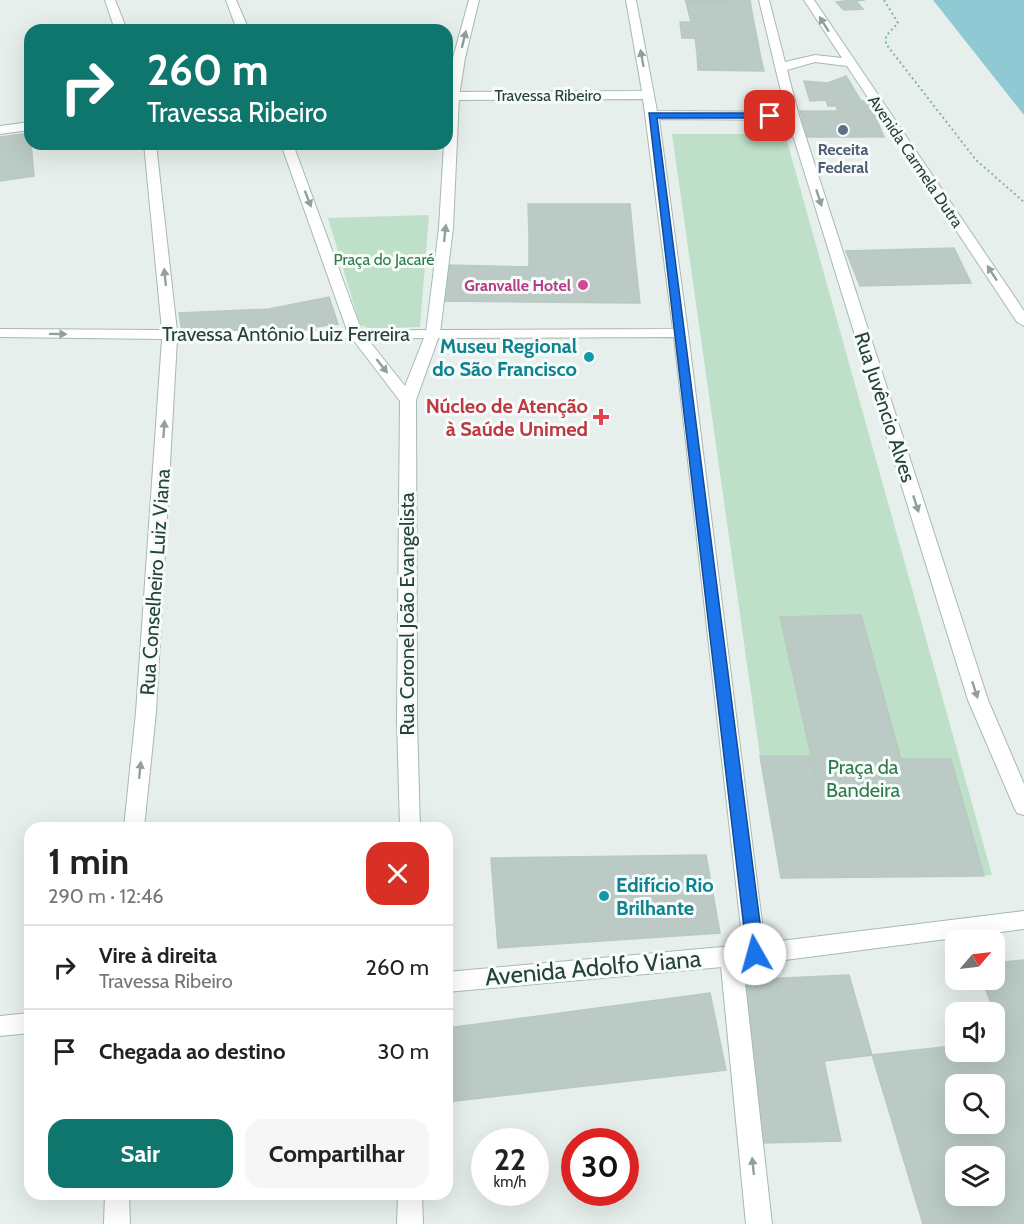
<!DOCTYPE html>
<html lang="pt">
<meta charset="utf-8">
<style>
:root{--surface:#fff;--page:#f6f6f6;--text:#222;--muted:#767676;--line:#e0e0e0;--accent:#0f766e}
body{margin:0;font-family:Cabin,sans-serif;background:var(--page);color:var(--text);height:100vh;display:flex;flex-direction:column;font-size:22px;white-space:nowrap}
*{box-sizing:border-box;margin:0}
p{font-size:20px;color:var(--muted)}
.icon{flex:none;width:33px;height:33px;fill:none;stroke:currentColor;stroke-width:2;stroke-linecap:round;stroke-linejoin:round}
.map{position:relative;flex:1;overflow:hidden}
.drawer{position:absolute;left:24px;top:822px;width:429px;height:378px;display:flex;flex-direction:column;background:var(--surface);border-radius:18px;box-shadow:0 6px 24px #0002}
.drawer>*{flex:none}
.guide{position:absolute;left:24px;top:24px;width:429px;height:126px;border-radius:18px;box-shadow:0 6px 24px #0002;background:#0f766e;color:#fff;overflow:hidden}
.needle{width:39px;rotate:62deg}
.tools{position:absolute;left:945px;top:930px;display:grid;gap:12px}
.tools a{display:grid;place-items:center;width:60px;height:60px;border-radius:12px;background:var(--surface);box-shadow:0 6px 24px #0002;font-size:30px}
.speed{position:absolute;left:471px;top:1128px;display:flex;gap:12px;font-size:30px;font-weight:700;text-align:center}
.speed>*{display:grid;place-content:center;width:78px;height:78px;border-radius:50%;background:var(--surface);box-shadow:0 6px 24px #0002;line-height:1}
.speed small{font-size:15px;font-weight:400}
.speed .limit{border:9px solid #d22;background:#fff;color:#111}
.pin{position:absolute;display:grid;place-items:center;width:51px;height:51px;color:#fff;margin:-26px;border-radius:12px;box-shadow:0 3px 9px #0006}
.me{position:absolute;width:66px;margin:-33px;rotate:353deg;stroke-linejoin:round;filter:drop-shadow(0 0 4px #0008)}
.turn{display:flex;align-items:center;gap:21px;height:126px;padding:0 24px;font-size:27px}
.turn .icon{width:78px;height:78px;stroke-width:2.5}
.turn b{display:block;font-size:42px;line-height:51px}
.round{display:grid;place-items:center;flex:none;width:63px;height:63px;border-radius:18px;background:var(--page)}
.overview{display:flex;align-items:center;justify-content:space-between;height:102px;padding:0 24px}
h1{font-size:36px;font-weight:700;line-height:45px}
.button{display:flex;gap:12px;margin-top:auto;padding:12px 24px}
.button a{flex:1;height:69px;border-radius:18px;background:var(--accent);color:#fff;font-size:24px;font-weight:700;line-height:69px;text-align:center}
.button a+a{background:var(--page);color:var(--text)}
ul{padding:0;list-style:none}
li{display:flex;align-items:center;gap:18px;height:84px;padding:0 24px;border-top:2px solid var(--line)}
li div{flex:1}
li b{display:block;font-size:22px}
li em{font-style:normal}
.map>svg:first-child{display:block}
</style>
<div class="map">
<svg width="1024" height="1224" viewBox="0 0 1024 1224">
<rect width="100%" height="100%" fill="#e6efeb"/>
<path fill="#bfe0c8" d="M672,134H785L992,875L781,878L760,756Z
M429,215L420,327L371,329L360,325L328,218Z"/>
<path fill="#8ec9d4" d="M933,0H1024V115Z"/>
<path fill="#bbcac4" stroke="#b8c9c2" stroke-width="1.5" d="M685,0H749L750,1L686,2Z
M851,0H865L856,1L863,9L844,10L836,2Z
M750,1L754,23L691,22L686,2Z
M680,22L754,23L757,38H682Z
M695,38H757L760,54L697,53Z
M697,53L760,54L764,71L698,70Z
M846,76L861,101H868L873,111H838L836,106H828L826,100L810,101L804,81L828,83Z
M800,111H873L884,137H807Z
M30,133L34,176L0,181V137Z
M528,204H630L633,236H529Z
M529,236H633L636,267H529Z
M954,248L971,283L860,286L846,251Z
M444,265L529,267V302L439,301Z
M529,267H636L640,303L529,302Z
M329,297L338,324L275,332H182L179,313L269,309Z
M861,615L901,759L916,816L825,818L780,617Z
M760,756H812L825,818L916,816L901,759H951L984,876L781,878Z
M706,855L720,933L498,948L491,858Z
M1024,960V1089L982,980H994V963Z
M849,975L872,1055L824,1061L841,1141L760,1143L742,980Z
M710,993L726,1070L568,1088L561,1013Z
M561,1013L568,1088L447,1102V1028Z
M1001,1028L1024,1090V1224H1014L994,1168V1156H990L979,1124H994V1084H965L947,1035L956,1034V1052H994V1029Z
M952,1046L965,1084H956V1124H979L990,1156H956V1196H994V1168L1014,1224H923L872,1055Z"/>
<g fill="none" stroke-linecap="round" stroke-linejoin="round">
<defs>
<path id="street" d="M105,0H115L127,30H115Z
M626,0H636L657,111L793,112L799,116L793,120L659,119L688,333L766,954L763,961L755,964L747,961L744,954L674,337L177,339L156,712L144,828H124L136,712L162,339L0,337V329L162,330L144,144H156L177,331L673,329L643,99L447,100V92L642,91Z
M30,122V130L0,134V126Z
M731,946L739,949L742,956L772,1224H746L720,956L723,949Z
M105,1194H129L130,1224H104Z"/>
<path id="secondary" d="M226,0H236L249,30H237Z
M469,0H479L465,58L459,96L453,228L440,333L416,400L417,720L420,828H400L397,720L400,401L348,333L281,144H293L362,332L405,386L426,333L439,228L444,144H447V96L453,58Z
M759,0H769L785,62L815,55L842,58L804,0H814L1024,311V326L1017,322L847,66L815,62L787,70L799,116L988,700L1024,784V815L1017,813L1014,807L968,700L787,116Z
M1024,911V929L755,964L447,992V972L755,944Z
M30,1013V1033L0,1036V1016Z
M398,1194H422L423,1224H397Z"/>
</defs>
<use href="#street" stroke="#a8b8b2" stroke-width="2"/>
<use href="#secondary" stroke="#a4bbb3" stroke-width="2"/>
<path stroke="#86b3a5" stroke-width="2" stroke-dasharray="2 3" stroke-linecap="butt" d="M884,0L898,23L886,36V44L976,160L1024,202"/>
<use href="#street" fill="#fff" fill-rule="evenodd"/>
<use href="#secondary" fill="#fff" fill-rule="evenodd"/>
</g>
<defs><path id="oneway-solid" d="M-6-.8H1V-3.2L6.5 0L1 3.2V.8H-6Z" transform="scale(1.5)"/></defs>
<g fill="#92a09c">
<use href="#oneway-solid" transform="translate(824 24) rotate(-122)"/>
<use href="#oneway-solid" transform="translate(464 39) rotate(-76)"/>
<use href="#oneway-solid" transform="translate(642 58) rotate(-100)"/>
<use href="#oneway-solid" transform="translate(819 198) rotate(72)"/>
<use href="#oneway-solid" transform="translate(308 199) rotate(69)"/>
<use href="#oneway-solid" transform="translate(445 233) rotate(-84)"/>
<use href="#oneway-solid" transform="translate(992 273) rotate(-123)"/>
<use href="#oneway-solid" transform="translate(165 277) rotate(-96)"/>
<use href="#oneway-solid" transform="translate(58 334) rotate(1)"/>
<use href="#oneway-solid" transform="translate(382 366) rotate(52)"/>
<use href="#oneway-solid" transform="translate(164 429) rotate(-86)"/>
<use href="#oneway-solid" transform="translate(916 504) rotate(72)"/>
<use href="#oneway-solid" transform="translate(975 690) rotate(72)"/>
<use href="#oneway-solid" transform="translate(140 770) rotate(-84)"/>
<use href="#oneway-solid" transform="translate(753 1166) rotate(-96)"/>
</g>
<path fill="#1a73e8" stroke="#114b97" stroke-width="1.5" d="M649,113H770L774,116L770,118H657L764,954L761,959L755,961L750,959L747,954Z"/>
<circle fill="#5c6f8a" stroke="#f7fbf9" stroke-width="2" cx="843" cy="130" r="6"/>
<circle fill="#d1479c" stroke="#f7fbf9" stroke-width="2" cx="583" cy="285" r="6"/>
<g fill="#0f9aa8" stroke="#f7fbf9" stroke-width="2">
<circle cx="589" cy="357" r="6"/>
<circle cx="604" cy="896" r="6"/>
</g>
<path fill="#e0444e" stroke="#f7fbf9" stroke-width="2" d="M598 408h6v6h6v6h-6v6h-6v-6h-6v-6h6z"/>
<g text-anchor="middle" stroke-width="6" stroke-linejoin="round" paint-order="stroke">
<g font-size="16" fill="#24423a" stroke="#f7fbf9">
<text x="548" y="101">Travessa Ribeiro</text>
<text transform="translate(916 161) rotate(56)" y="6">Avenida Carmela Dutra</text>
</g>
<g font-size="16" font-weight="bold" fill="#4e5e75" stroke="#f7fbf9">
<text x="843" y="155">Receita<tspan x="843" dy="18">Federal</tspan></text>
</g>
<g font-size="16" fill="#2d7a4b" stroke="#f7fbf9">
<text x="384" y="265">Praça do Jacaré</text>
</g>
<g font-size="16" font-weight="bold" fill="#b23c85" stroke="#f7fbf9" text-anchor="end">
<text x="571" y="291">Granvalle Hotel</text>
</g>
<g font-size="20" fill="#24423a" stroke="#f7fbf9">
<text x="286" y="341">Travessa Antônio Luiz Ferreira</text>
<text transform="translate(885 407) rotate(72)" y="7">Rua Juvêncio Alves</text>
<text transform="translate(155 582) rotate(-86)" y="7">Rua Conselheiro Luiz Viana</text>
<text transform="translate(407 614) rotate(-90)" y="7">Rua Coronel João Evangelista</text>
</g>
<g font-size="20" font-weight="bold" fill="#0d838f" stroke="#f7fbf9" text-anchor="end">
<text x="577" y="353">Museu Regional<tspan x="577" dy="23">do São Francisco</tspan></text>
<text x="616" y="892" text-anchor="start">Edifício Rio<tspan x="616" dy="23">Brilhante</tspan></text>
</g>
<g font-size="20" font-weight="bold" fill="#be3a42" stroke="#f7fbf9" text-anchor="end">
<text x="588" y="413">Núcleo de Atenção<tspan x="588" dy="23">à Saúde Unimed</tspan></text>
</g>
<g font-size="20" fill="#2d7a4b" stroke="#f7fbf9">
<text x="863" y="774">Praça da<tspan x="863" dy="23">Bandeira</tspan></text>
</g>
<g font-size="24" fill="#24423a" stroke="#f7fbf9">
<text transform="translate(593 968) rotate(-5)" y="8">Avenida Adolfo Viana</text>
</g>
</g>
</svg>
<div class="tools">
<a><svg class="needle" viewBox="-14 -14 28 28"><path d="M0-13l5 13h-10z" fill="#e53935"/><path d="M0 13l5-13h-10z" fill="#767676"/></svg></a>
<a><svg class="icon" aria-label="sound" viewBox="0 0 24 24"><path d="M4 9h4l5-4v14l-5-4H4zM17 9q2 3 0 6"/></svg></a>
<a><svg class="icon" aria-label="search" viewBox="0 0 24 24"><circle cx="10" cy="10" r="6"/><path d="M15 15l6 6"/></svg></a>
<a><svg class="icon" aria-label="layers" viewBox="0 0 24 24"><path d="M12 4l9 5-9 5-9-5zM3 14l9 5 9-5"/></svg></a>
</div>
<div class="speed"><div>22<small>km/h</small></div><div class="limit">30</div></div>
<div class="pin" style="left:770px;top:116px;background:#d93025"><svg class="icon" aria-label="arrive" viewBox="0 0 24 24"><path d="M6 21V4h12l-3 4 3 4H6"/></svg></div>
<svg class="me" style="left:755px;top:954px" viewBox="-20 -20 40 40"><circle r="19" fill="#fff"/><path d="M0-13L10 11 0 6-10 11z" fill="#1a73e8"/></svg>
<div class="guide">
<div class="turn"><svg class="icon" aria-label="right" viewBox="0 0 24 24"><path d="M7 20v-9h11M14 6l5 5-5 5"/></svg><div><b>260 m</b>Travessa Ribeiro</div></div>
</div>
<section class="drawer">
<div class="overview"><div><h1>1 min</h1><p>290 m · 12:46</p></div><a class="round" style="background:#d93025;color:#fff"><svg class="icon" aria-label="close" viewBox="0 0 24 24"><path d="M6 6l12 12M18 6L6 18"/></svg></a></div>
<ul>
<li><svg class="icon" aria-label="right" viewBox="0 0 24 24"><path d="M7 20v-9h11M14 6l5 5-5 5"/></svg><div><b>Vire à direita</b><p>Travessa Ribeiro</p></div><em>260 m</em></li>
<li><svg class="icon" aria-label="arrive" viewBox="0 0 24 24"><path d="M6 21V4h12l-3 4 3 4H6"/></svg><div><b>Chegada ao destino</b></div><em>30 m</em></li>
</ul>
<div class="button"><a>Sair</a><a>Compartilhar</a></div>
</section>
</div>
